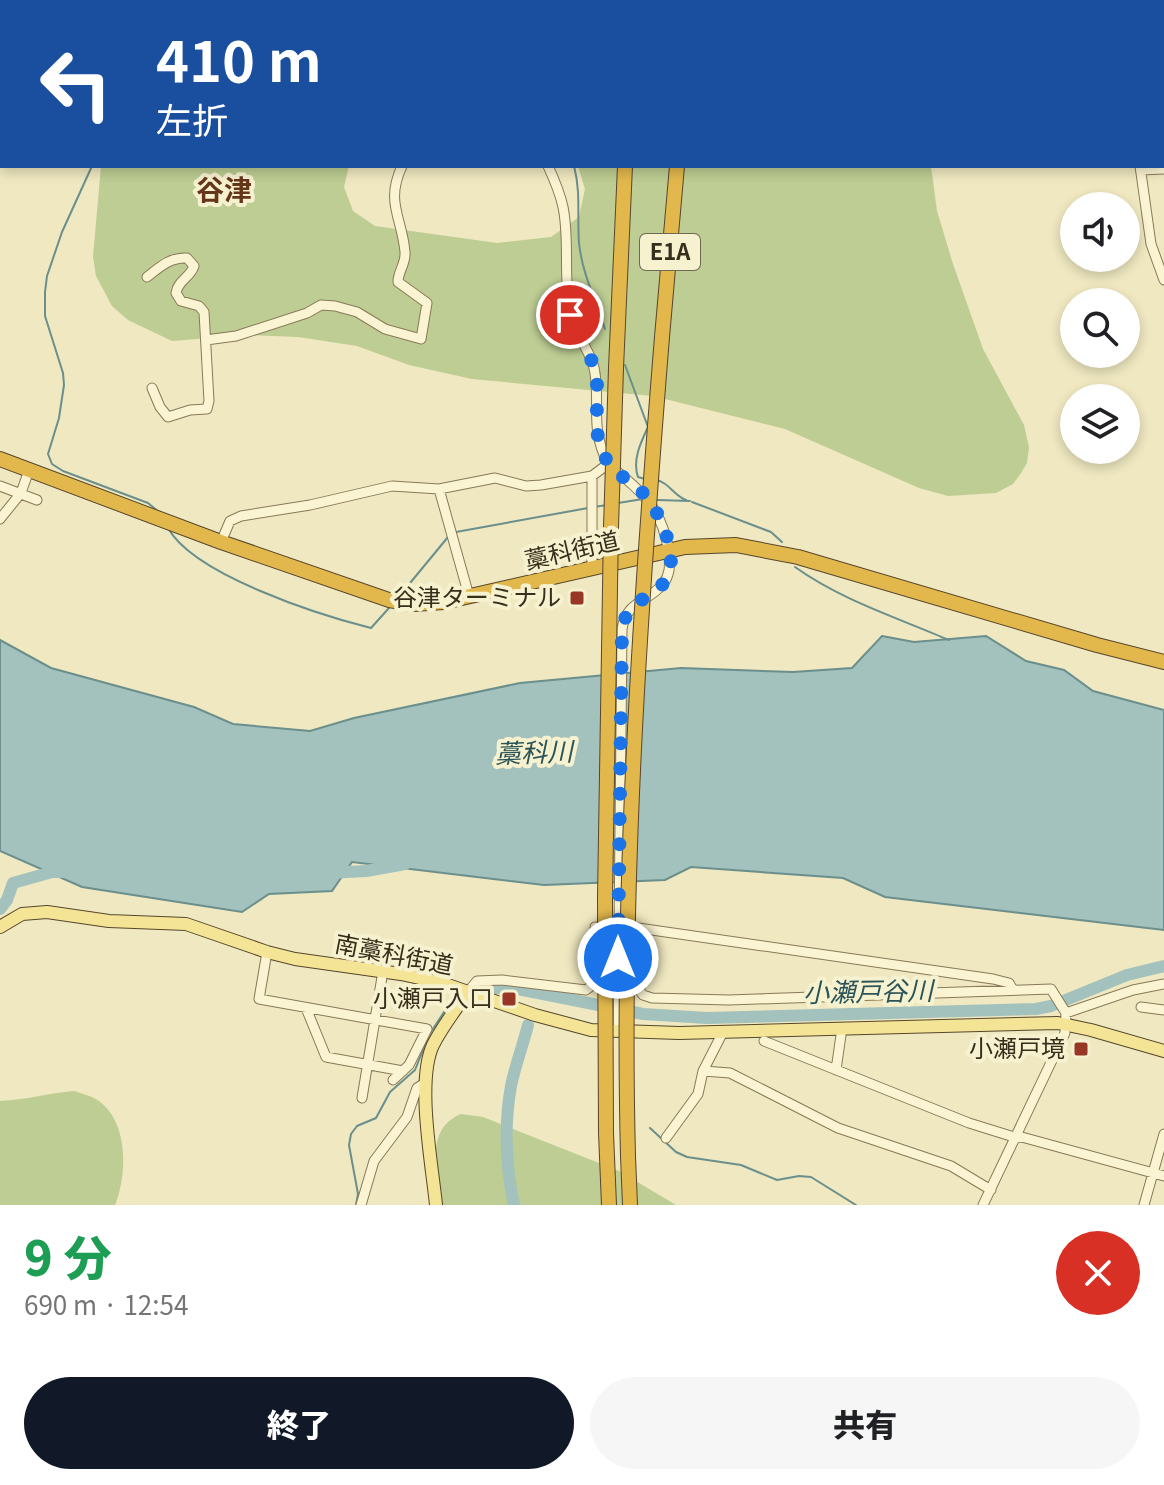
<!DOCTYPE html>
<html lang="ja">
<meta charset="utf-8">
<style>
:root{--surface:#fff;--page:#f6f6f6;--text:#202124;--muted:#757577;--accent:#111827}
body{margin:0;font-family:Georgia,"Noto Sans JP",serif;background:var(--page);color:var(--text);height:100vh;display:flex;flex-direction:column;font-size:30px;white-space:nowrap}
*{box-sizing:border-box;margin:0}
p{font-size:26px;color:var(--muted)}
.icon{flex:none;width:44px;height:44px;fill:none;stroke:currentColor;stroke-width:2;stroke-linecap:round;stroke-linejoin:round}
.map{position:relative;height:1205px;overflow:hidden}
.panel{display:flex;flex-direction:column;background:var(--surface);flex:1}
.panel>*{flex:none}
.top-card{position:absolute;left:0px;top:0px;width:1164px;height:168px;box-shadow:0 4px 12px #0003;background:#1a4fa0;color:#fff;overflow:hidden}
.tools{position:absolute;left:1060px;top:192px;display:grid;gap:16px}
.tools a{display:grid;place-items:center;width:80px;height:80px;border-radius:50%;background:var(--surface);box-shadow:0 4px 12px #0003;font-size:40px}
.pin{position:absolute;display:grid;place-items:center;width:68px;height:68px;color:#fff;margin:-34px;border:4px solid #fff;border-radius:50%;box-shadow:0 2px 8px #0007}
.me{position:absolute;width:88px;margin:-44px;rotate:0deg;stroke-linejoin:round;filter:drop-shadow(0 0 6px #0008)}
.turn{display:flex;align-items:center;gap:28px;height:168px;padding:0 24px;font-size:36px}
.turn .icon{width:104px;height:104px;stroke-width:2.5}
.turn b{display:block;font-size:56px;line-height:68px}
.round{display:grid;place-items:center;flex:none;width:84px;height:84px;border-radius:42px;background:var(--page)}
.headline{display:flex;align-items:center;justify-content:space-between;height:136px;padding:0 24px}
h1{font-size:48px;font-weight:800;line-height:60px;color:#1e9e55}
.action{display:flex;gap:16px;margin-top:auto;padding:16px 24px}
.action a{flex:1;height:92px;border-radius:48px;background:var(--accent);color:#fff;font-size:32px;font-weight:800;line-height:92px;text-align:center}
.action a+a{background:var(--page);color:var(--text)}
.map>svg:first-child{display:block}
</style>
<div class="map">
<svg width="1164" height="1205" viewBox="0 0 1164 1205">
<rect width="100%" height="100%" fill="#efe8c0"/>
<path fill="#bdcd93" d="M0,0H918L919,2H2L0,83Z
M101,166H349L344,187L353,211L375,226L497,243L551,237L579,217L585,189L578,166H931L937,211L953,264L983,349L1024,425L1029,447L1027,463L1021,473L1013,484L996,493L948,496L919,488L785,429L653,396L472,379L409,365L357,346L298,337L247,335L172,341L128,320L112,306L96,276L93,257Z
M74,1091C80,1093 86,1095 92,1097C129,1115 128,1173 115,1205H0V1101C25,1100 49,1093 74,1091Z
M461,1114L483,1117L619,1171L676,1205H442C437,1173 424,1129 461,1114Z"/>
<path fill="#a3c1bd" stroke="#6a8f8c" stroke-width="2" d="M882,636L914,642L986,636L1026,661L1064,670L1093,691L1164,710V930L885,897L843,878L691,867L665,880L544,885L352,862L332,891L269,894L242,912L82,887L0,851V640L51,668L194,707L233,724L310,731L354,718L520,683L681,668L793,672L852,668Z"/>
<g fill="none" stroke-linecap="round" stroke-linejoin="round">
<path stroke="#6a8f8c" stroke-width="2" d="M92,166L62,232L47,276L45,292V316L63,373L64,385L59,418L48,454L52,464L63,471L148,503L159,512
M574,166C581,192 577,217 579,243C582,273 596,301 605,329
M625,365L648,427C641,442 632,460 638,477L645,479
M655,480C668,481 674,496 686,500
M657,500L690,501
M692,502L771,532L782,542
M618,503L643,499
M594,507L607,505
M168,528C194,575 319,615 371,628L389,608
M456,532L588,508
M795,567C841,600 898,618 949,640
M401,594L448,537
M650,1128L676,1152L687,1157L741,1165L777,1180L799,1176L811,1177L856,1205
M356,1205L358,1194L349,1145L351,1134L357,1126L376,1118L390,1092L415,1070L429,1035L446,1009"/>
<path stroke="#a3c1bd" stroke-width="12" d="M328,873L366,871L405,864
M0,909L7,900L13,883L52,872H63
M494,988L518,989L643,1014L707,1018L1036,1009L1051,1006L1127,975L1164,966
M514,1205C506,1167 504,1125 511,1086C515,1066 523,1045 528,1025"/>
<path stroke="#cac39f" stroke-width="14" stroke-dasharray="14 7" stroke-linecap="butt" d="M638,2V0
M693,2V0"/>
<defs>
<path id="minor" d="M1141,0L1142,2
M517,2V0
M548,166C554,179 560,193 563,207C570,241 563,277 570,311C574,335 593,353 595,373C600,410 590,427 608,464
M1140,166L1151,244L1164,280
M1141,170L1164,169
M147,277C160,267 170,257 187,258L194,266C190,278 178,280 176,293L181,301L199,306L204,312L209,401L207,409L190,410L168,417L160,407L152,388
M206,340L236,336L307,313L321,305L335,306L357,312L385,329L421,339L427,303L398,282C398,271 406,264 405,252C402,217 385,203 402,166
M0,486L37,500
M439,489L469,596
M0,519L21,493L29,470
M221,542L230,521L241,516L310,505L392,486L439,489L495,478L526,486L541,485L592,476L608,464C642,492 663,508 669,554C670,566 670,575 663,584C647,603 627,600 622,629L618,1031
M592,569V476
M267,952L259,999L427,1029L409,1065L393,1080
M467,993L477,981L502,980L586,990L595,983V927H610
M1141,1007L1164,1010
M306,1008L326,1057L403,1071
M1066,1013L1133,990L1164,984
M764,1041L969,1123L1017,1138
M836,1070L842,1028
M703,1071L730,1073L838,1128L951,1166L991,1190
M362,1098L383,971
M1018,1136L1164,1176
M666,1138L698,1094L703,1071L723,1032
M361,1205L374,1161L407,1117L417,1088L425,1083
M983,1205L1065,1033L1066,1013L1051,989L729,1000L652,998L643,995L640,991L638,928L993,979L1009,983L1013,990
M1144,1205L1164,1134"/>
<path id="major" d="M0,927L22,914L47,912L109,921L186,924L267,952L295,959L401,974L442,983L535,1015L591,1030L679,1033L1058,1023L1091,1030L1164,1051
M436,1205C432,1164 416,1081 433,1045C442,1027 456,1009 467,993"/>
<path id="highway" d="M662,337L677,166
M616,368L625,166
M0,459L221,542L389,600L414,604L444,602L685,547L736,545L798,557L1097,645L1164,662
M606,1133L609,1205
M628,1156L630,1205"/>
</defs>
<use href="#minor" stroke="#887957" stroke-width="11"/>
<use href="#major" stroke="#56462c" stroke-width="14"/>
<use href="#highway" stroke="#56462c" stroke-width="16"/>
<use href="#minor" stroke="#faf4d3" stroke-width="9"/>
<use href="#major" stroke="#f4e596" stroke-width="12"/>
<use href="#highway" stroke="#e2b84d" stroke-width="14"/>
<defs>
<path id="highway-bridge" d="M606,1133L605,898L611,527L616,368
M628,1156C621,882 640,610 662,337"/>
</defs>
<use href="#highway-bridge" stroke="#56462c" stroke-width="16" stroke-linecap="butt"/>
<use href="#highway-bridge" stroke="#e2b84d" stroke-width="14"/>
</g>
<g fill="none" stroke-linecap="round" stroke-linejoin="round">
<path stroke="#1a73e8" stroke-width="14" stroke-dasharray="0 25.2" d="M570,315C573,322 574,331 578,338C583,349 592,357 595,370C602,401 589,430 606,459C613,473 631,481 642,492C658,508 675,547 670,570C663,599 628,594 622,629L618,958"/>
</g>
<g fill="#993726" stroke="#f6f1cf" stroke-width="3">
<rect x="569" y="590" width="16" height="16" rx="4"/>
<rect x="501" y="991" width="16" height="16" rx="4"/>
<rect x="1073" y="1041" width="16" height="16" rx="4"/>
</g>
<g text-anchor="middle" stroke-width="8" stroke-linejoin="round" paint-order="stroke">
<rect fill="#f6f1cf" stroke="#716852" stroke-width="2" x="640" y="234" width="60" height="36" rx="6"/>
<g font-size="22" font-weight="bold" fill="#382e1c">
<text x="670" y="260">E1A</text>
</g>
<g font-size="24" fill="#382e1c" stroke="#f6f1cf">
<text transform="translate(572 551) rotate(-13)" y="8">藁科街道</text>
<text transform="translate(394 955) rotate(11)" y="8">南藁科街道</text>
</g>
<g font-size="24" fill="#382e1c" stroke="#f6f1cf" text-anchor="end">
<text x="561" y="606">谷津ターミナル</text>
<text x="493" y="1007">小瀬戸入口</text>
<text x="1065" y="1057">小瀬戸境</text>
</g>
<g font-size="26" font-style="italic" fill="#2b5458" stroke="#f6f1cf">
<text transform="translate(534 753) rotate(-2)" y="9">藁科川</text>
<text transform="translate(868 992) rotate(-1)" y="9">小瀬戸谷川</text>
</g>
<g font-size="28" font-weight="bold" fill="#65361a" stroke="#f6f1cf">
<text x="224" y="200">谷津</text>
</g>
</g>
</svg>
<div class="tools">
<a><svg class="icon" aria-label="sound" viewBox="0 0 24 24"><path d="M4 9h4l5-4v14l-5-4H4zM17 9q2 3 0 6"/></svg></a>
<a><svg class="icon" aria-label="search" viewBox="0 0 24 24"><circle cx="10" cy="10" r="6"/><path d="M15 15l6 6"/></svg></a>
<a><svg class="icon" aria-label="layers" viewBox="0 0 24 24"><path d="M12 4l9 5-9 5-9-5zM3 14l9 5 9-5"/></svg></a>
</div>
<div class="pin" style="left:570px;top:315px;background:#d93025"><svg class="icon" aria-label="arrive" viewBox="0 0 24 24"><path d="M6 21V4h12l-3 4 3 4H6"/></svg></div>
<svg class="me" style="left:618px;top:958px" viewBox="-20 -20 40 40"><circle r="17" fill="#1a73e8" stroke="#fff" stroke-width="3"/><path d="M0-11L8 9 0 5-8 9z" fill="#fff"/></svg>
<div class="top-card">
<div class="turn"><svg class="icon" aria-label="left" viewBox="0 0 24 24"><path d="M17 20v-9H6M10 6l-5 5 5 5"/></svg><div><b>410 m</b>左折</div></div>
</div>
</div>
<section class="panel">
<div class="headline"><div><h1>9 分</h1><p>690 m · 12:54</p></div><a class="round" style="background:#d93025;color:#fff"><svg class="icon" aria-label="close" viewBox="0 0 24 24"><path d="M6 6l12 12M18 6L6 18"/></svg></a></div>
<div class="action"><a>終了</a><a>共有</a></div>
</section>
